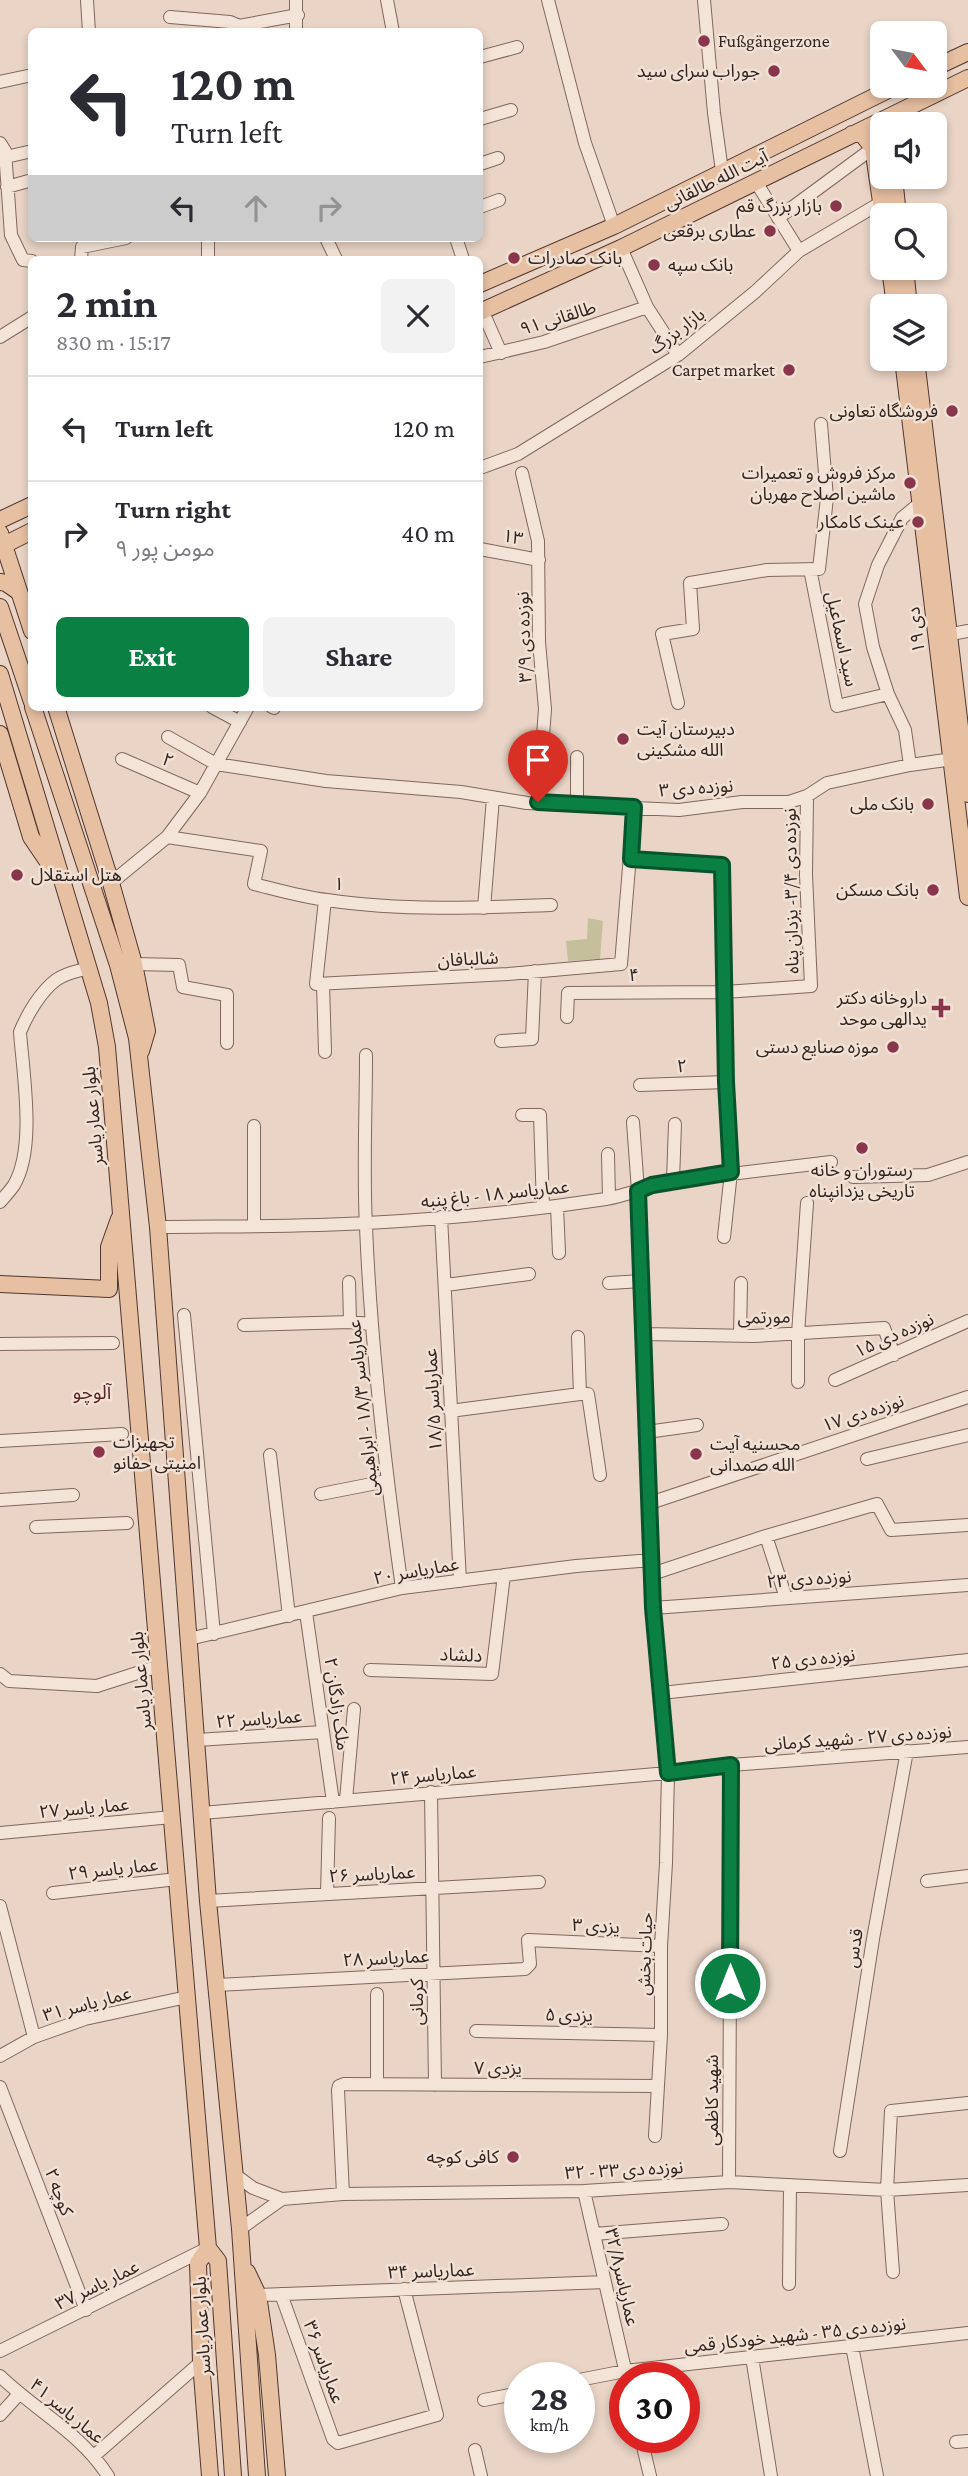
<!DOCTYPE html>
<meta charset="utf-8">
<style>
:root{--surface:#fff;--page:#f2f2f3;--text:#2b2b33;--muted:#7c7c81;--line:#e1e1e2;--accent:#0b8043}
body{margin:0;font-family:"Crimson Pro","Noto Sans Arabic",serif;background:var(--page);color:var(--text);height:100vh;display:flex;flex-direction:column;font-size:26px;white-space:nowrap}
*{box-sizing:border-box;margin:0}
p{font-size:23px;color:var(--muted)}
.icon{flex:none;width:38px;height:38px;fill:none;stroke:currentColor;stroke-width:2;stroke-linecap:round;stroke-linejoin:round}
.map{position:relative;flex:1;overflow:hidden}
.drawer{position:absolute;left:28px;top:256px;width:455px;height:455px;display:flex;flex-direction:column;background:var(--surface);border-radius:10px;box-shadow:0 4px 10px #0003}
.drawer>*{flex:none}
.banner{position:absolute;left:28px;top:28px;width:455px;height:214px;border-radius:10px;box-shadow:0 4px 10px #0003;background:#fff;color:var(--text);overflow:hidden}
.needle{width:46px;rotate:122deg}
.tools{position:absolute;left:870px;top:21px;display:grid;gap:14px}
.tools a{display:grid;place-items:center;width:77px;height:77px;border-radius:10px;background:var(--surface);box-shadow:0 4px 10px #0003;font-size:35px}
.speed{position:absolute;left:504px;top:2362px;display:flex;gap:14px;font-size:35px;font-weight:700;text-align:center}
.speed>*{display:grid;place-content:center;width:91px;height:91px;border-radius:50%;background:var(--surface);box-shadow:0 4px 10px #0003;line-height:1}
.speed small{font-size:18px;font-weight:400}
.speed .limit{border:10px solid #d22;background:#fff;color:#111}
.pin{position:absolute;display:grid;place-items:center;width:60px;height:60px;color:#fff;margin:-72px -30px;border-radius:50% 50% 50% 0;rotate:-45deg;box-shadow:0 0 7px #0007}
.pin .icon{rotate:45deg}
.me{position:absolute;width:77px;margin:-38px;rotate:0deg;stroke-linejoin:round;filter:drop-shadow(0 0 5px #0008)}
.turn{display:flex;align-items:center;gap:24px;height:147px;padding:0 28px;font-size:32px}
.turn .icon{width:91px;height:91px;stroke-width:2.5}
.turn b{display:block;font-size:49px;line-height:60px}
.lanes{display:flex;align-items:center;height:66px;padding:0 28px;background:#0003;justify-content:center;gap:35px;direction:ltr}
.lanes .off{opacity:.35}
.round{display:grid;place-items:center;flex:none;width:74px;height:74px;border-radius:10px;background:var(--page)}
.summary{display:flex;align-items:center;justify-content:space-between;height:119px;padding:0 28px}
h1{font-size:42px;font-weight:700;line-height:52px}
.action{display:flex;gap:14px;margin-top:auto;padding:14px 28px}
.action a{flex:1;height:80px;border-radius:10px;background:var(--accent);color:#fff;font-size:28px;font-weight:700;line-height:80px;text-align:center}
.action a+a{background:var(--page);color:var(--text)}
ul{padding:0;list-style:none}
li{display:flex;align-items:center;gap:21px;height:105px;padding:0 28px;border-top:2px solid var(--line)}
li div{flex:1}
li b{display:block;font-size:26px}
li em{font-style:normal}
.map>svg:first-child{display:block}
</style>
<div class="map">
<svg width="968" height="2476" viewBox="0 0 968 2476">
<rect width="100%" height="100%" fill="#e9d4c5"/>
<path fill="#c5bf9b" d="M588,918L603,921L600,959L568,961L566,941L587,939Z"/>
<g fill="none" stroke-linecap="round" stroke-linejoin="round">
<defs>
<path id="minor" d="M87,0L89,32
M296,0V32
M387,0L393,32
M548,0L585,143L614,226
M704,0L714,113L722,171
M170,17L230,22L239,26L298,15
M480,57L517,47
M0,82L32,75
M480,119L511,110
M0,143L5,151L11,235L23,260L32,261
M6,157L32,151
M480,164L498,158
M756,182L799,251
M7,187L32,180
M480,207L499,200
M778,218L873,148
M326,238L336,259
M456,238L463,259
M621,248L647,307L678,355
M81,259L82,247L126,238
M208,259V238
M482,310L501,353
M0,337L32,317
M480,357L544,342L647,307
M480,468L518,454L678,355L755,292L799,251L882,202
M522,473L538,541L539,642L545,709L538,802
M480,549L539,560
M810,569L837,706L888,694
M941,636L968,631
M678,703L662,634L693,629L690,583L767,570L819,569L827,498L821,424
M212,707L240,722
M272,707L274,708
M168,737L216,764L326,781L461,792L527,803L679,810L742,802H789L807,796L827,783L910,765L960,758
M122,759L200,793
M910,765L905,730L888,694L873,647L865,604L878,565L902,518L925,499
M577,804V757
M167,837L261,851L254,884C278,890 302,897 327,900C401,911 477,908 551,905
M631,859L722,865L726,1082L731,1172L724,1237
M111,883L167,837L200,793L248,707
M325,900L316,984L508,974L621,964L634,807
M484,908L493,798
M134,964L179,965L183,987L227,995V1043
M323,984L325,1052
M567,1017L568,993L725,992L811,986L806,875L807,796
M501,1041L532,1039L535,971
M366,1055C366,1112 363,1170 366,1227C371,1348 385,1468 402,1588
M640,1085L726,1082
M522,1115H540L543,1207
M633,1122L638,1191L653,1608L668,1773L666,1863L661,1946V2035L655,2136
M608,1154L609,1198
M853,1177L928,1175L968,1162
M673,1181L675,1124
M0,1202C5,1196 10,1191 14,1185C36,1148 23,1074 20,1032C27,1015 40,992 56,980C65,973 78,971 89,968
M557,1206L559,1253
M441,1217L460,1581
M254,1225V1126
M158,1227C227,1226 297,1227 367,1223C446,1219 527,1211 606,1199C629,1195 650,1185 673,1181L831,1162
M349,1282L350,1322
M609,1283L642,1281
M446,1285L529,1274
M184,1315L214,1634
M244,1325L350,1322L371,1324
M644,1334L754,1336L884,1328L894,1355
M740,1336L741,1283
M578,1337L580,1394H588L600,1475
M0,1344L113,1343
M835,1380L968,1321
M798,1382V1334L807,1203
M450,1411L580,1394
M647,1432L697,1425
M0,1441L122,1434
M270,1455L289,1616
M867,1459L968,1435
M321,1494L387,1481
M0,1500L73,1495
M650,1503L968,1397
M36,1527L127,1523
M766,1536L786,1598
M652,1574L766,1536L877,1504L891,1530L968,1525
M653,1608L968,1585
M306,1612L333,1802
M189,1639L402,1588L576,1566L652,1560
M370,1670L492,1674L504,1575
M0,1674L9,1681L97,1686L159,1666
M661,1693L968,1660
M197,1740L323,1732
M431,1792L435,2085
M346,1800L354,1709
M202,1813L668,1773L731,1765L968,1747
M0,1833L172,1817
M927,1881L968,1876
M53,1893L177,1879
M327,1894L329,1818
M208,1901L539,1882
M0,1906L34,2037
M217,1985L525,1969L530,1964L528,1940L661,1946
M476,2031L661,2035
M0,2056L34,2037L85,2019L187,1997
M377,2083V1994
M0,2087L86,2310
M840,2151L873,1939L907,1751
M234,2174L253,2188L282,2199L343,2194L584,2191L729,2182L887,2190L968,2185
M729,2182L731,1765
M584,2191L627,2378
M343,2194L338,2090L339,2086L344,2084L658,2086
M240,2229L282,2199
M594,2234L722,2224
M893,2272L887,2190L891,2111L968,2103
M789,2284L790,2185
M281,2294L333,2439L338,2443L437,2415L404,2289
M258,2295L605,2282
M852,2346L877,2476
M0,2351L208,2248
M752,2357L771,2476
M0,2376C35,2410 82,2434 108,2476
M579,2380L625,2371L968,2333
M484,2400L520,2393
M0,2415L19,2394
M641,2438L650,2476
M956,2442L968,2441
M475,2450L481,2476
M95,2455L201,2362"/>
<path id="major" d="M934,68L968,52
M852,134H862L873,148L883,215
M894,177L898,215
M890,268L895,306
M905,268L909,306
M480,284L614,226L896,86
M480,312L621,248L968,78
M903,359L968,897
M916,359L968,794
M0,520L32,505
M0,533L32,631
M0,547L32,531
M0,582L6,583L19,592
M0,607L32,702
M0,674L99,1003L107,1047L208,2248L218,2261L233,2476
M33,707L118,965L137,1038L158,1227L208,1901L240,2229L257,2476
M56,707L111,883L134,964L147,1031L141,1051
M0,734L31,837L54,871
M0,1284L109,1289V1247L119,1219
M208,2248L198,2263L201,2362L210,2476
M247,2272L258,2295L267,2355L277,2476"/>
</defs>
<use href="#minor" stroke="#81675d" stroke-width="14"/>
<use href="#major" stroke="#503731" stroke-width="18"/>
<use href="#minor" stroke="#f4e4d7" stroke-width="12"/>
<use href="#major" stroke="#e7bfa1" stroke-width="16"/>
</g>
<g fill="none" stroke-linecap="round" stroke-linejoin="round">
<defs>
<path id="route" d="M538,802L634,807L631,859L722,865L726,1082L731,1172L652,1185L638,1191L653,1608L668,1773L731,1765L730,1983"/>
</defs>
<use href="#route" stroke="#07532c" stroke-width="18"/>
<use href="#route" stroke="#0b8043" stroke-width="12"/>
</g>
<g fill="#89354c" stroke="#f1e1d4" stroke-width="2.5">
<circle cx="704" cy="41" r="7"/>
<circle cx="774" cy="71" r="7"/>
<circle cx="836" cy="206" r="7"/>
<circle cx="770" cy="231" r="7"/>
<circle cx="514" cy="258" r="7"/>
<circle cx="654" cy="265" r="7"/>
<circle cx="789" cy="370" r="7"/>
<circle cx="952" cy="411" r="7"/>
<circle cx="910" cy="483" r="7"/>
<circle cx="918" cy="522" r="7"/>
<circle cx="623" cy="739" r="7"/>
<circle cx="928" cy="804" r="7"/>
<circle cx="17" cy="875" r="7"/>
<circle cx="933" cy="890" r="7"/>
<path d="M937.5 997.5h7v7h7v7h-7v7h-7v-7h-7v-7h7z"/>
<circle cx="893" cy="1047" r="7"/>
<circle cx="862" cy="1148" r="7"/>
<circle cx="99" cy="1452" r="7"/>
<circle cx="696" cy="1454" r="7"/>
<circle cx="513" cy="2157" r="7"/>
</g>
<g text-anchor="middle" stroke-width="5" stroke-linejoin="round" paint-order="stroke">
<g font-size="18" fill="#33241f" stroke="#f1e1d4" text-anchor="end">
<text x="718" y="47" text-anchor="start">Fußgängerzone</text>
<text x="760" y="77">جوراب سرای سید</text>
<text x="822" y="212">بازار بزرگ قم</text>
<text x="756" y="237">عطاری برقعی</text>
<text x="528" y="264" text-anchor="start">بانک صادرات</text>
<text x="668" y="271" text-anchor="start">بانک سپه</text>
<text x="775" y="376">Carpet market</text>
<text x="938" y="417">فروشگاه تعاونی</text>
<text x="896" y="479">مرکز فروش و تعمیرات<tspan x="896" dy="21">ماشین اصلاح مهربان</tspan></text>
<text x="904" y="528">عینک کامکار</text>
<text x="637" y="735" text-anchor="start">دبیرستان آیت<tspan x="637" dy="21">الله مشکینی</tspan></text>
<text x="914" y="810">بانک ملی</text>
<text x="31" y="881" text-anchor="start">هتل استقلال</text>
<text x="919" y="896">بانک مسکن</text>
<text x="927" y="1004">داروخانه دکتر<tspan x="927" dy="21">یدالهی موحد</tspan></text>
<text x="879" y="1053">موزه صنایع دستی</text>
<text x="862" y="1176" text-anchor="middle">رستوران و خانه<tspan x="862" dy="21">تاریخی یزدانپناه</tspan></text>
<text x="113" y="1448" text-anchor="start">تجهیزات<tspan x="113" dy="21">امنیتی حفانو</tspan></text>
<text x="710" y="1450" text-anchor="start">محسنیه آیت<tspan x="710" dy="21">الله صمدانی</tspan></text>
<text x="499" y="2163">کافی کوچه</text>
</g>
<g font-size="18" fill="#33241f" stroke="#f1e1d4">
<text transform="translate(716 180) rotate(-26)" y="6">آیت الله طالقانی</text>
<text transform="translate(558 318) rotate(-17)" y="6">طالقانی ۹۱</text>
<text transform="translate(677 331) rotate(-37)" y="6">بازار بزرگ</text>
<text transform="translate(513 537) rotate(11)" y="6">۱۳</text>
<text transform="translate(916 630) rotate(-97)" y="6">۱۹ دی</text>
<text transform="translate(524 637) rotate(-92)" y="6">نوزده دی ۳/۹</text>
<text transform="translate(842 639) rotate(78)" y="6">سید اسماعیل</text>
<text transform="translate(168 760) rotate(24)" y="6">۲</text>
<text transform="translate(696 788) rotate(-4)" y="6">نوزده دی ۳</text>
<text transform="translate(339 884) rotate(6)" y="6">۱</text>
<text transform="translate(791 891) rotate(-91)" y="6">نوزده دی ۳/۴- یزدان پناه</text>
<text transform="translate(468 959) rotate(-3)" y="6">شالبافان</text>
<text x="634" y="981">۴</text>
<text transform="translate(682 1066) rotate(-2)" y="6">۲</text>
<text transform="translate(93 1116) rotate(-95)" y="6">بلوار عمار یاسر</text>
<text transform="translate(495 1194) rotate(-6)" y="6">عماریاسر ۱۸ - باغ پنبه</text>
<text transform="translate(764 1317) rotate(-1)" y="6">مورتمی</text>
<text transform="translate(894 1335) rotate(-24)" y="6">نوزده دی ۱۵</text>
<text transform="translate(433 1400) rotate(-93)" y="6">عماریاسر ۱۸/۵</text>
<text transform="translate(363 1408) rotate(-96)" y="6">عماریاسر ۱۸/۳ - ابراهیمی</text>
<text transform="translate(863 1413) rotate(-18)" y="6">نوزده دی ۱۷</text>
<text transform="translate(416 1571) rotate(-10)" y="6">عماریاسر ۲۰</text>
<text transform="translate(809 1579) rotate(-4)" y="6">نوزده دی ۲۳</text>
<text transform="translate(461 1655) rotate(2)" y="6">دلشاد</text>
<text transform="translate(813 1659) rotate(-6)" y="6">نوزده دی ۲۵</text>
<text transform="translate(141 1681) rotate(-95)" y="6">بلوار عمار یاسر</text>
<text transform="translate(337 1704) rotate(82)" y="6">۲ ملک زادگان</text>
<text transform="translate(259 1719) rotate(-4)" y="6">عماریاسر ۲۲</text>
<text transform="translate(858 1738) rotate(-4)" y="6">نوزده دی ۲۷ - شهید کرمانی</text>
<text transform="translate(433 1775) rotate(-5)" y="6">عماریاسر ۲۴</text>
<text transform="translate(84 1808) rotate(-5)" y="6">عمار یاسر ۲۷</text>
<text transform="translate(113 1869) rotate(-6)" y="6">عمار یاسر ۲۹</text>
<text transform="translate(372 1874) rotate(-3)" y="6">عماریاسر ۲۶</text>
<text transform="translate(596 1926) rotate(3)" y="6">یزدی ۳</text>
<text transform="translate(854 1948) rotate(-81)" y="6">قدس</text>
<text transform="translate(645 1954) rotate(-88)" y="6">حیات بخش</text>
<text transform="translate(386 1958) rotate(-3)" y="6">عماریاسر ۲۸</text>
<text transform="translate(417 2002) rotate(-90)" y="6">کرمانی</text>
<text transform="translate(87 2004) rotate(-15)" y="6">عمار یاسر ۳۱</text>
<text transform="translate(569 2015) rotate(1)" y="6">یزدی ۵</text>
<text x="498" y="2074">یزدی ۷</text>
<text transform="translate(712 2100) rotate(-90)" y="6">شهید کاظمی</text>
<text transform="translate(624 2170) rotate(-3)" y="6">۳۲ - نوزده دی ۳۳</text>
<text transform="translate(59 2192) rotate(69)" y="6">کوچه ۲</text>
<text transform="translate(431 2271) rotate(-2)" y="6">عماریاسر ۳۴</text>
<text transform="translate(622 2277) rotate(77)" y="6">عماریاسر۳۲/۸</text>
<text transform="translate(97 2285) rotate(-26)" y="6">عمار یاسر ۳۷</text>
<text transform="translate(202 2326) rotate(-93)" y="6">بلوار عمار یاسر</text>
<text transform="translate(795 2335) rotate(-6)" y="6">نوزده دی ۳۵ - شهید خودکار قمی</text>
<text transform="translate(324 2362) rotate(70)" y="6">عماریاسر ۳۶</text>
<text transform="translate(67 2411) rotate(40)" y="6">عمار یاسر ۴۱</text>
</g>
<g font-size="19" fill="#5b2427" stroke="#f1e1d4">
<text x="92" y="1399">آلوچو</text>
</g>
</g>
</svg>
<div class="tools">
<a><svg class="needle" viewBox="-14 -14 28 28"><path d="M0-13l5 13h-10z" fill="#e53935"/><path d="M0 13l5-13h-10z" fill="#7c7c81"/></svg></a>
<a><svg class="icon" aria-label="sound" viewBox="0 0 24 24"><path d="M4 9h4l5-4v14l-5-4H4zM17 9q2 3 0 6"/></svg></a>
<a><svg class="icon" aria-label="search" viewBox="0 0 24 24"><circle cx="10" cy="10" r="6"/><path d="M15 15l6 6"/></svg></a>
<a><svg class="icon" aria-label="layers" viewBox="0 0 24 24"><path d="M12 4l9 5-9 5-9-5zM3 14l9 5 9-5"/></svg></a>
</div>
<div class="speed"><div>28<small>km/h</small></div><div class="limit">30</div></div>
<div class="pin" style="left:538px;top:802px;background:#d93025"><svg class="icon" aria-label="arrive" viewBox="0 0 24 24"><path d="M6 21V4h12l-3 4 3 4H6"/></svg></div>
<svg class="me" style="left:730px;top:1983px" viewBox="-20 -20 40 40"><circle r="17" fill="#0b8043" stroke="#fff" stroke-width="3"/><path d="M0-11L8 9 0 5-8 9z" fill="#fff"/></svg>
<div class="banner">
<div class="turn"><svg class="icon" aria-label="left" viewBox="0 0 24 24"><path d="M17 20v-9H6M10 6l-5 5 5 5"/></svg><div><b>120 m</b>Turn left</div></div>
<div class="lanes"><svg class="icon" aria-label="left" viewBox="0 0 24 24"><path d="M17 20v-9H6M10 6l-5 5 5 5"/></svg><svg class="icon off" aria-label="ahead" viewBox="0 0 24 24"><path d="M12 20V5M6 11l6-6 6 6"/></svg><svg class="icon off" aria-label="right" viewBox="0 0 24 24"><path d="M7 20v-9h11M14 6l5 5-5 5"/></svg></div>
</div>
<section class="drawer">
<div class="summary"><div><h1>2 min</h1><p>830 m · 15:17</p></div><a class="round"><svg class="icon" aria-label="close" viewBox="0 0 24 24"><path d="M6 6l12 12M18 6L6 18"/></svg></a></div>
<ul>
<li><svg class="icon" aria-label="left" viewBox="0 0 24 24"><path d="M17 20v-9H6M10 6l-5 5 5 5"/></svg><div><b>Turn left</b></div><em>120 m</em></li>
<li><svg class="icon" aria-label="right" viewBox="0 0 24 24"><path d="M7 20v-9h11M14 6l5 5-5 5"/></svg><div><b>Turn right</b><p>مومن پور ۹</p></div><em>40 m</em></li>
</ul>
<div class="action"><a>Exit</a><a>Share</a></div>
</section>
</div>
